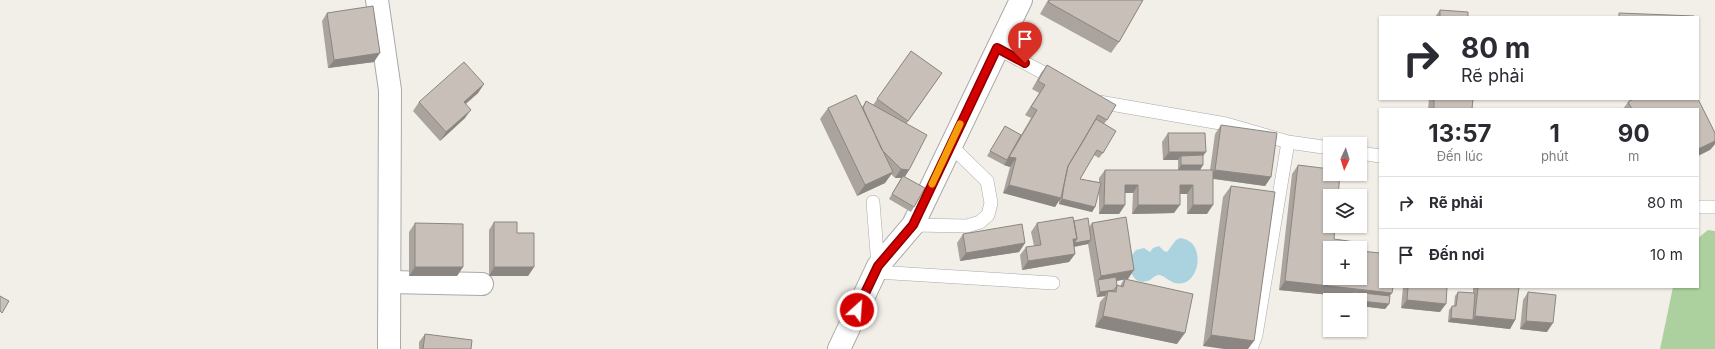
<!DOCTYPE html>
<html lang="vi">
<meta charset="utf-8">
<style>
:root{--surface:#fff;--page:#f2f2f3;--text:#2b2b33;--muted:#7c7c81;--line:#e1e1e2}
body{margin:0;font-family:Inter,sans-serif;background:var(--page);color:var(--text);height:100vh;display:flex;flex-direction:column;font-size:15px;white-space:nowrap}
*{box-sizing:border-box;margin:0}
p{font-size:13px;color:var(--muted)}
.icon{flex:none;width:22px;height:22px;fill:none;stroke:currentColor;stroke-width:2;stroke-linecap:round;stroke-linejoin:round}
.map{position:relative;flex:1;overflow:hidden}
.side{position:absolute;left:1379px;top:108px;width:320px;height:180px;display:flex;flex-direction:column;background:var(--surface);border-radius:0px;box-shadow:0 1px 3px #0004}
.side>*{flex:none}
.hud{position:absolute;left:1379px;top:16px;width:320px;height:84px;border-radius:0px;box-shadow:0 1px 3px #0004;background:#fff;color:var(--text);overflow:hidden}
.needle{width:26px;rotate:184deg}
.controls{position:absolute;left:1323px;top:137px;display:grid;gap:8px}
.controls a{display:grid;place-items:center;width:44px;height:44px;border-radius:0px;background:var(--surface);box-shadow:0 1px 3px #0004;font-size:20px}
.pin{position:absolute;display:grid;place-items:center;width:34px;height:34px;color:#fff;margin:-41px -17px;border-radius:50% 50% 50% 0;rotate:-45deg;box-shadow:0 0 4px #0007}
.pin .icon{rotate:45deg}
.me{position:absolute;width:44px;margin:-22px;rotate:26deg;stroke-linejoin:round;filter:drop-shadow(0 0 3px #0008)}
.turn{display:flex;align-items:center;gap:14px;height:84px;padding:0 16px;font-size:18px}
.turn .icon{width:52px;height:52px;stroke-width:2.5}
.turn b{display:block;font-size:28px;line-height:34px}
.eta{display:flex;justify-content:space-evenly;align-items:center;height:68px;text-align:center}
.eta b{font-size:24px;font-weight:700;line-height:28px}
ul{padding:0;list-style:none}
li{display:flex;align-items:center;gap:12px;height:52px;padding:0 16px;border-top:1px solid var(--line)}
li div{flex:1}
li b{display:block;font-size:15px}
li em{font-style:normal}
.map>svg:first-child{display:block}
</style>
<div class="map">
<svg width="1715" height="349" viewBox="0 0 1715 349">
<rect width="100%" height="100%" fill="#f2efe9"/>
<path fill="#add19e" d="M1708,230L1715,231V349H1660L1673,287H1698V238Z"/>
<path fill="#aad3df" d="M1180,238C1205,240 1201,279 1183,283C1171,286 1166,275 1158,275C1154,276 1153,278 1150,280C1134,287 1129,271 1129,259L1136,250L1144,248L1150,252L1153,248L1159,246L1164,251L1167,252L1176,240Z"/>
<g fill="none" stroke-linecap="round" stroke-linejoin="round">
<defs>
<path id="service" d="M997,48L1057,80
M1099,102L1226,124L1288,142L1330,148
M1360,153L1380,156
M873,202L878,266
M1698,207H1715
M913,225L967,226L980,222L988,215L991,203L987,181L950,145
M876,272L1053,283
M1251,349L1256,335L1288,142"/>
<path id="minor" d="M377,0L390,90L389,349
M390,282L482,284
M839,349L878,266L913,225L1021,0"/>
</defs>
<use href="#service" stroke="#a9a9a9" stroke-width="14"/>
<use href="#minor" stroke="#a9a9a9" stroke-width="24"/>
<use href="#service" stroke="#fff" stroke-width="13"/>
<use href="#minor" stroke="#fff" stroke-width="22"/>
</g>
<path fill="#aba49e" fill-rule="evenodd" d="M1048,0H1143L1119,42L1111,53L1040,14Z
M1440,10L1468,17H1435Z
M327,13L374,62L328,68L322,21Z
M911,51L942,73L907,123L909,170L905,177L914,207L911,212L889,199L901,178H895L891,174L885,183L857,196L820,119L828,108L862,107L866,101L873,105Z
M1047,65L1107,120L1104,124L1103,153L1099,158L1094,155L1080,179L1099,182V178L1105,170H1178V160H1163L1162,142L1168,133L1203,155V165L1200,170H1210L1215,134L1221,125L1271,177L1265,186L1213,179L1207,214H1187V194H1180L1174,213L1132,214L1133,193H1125V205L1119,214H1099V191L1095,207L1092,212L1059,204V200L1055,207L1003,193L1010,167L1004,165L987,156L1005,126L1021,135L1031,118L1025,115L1039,93L1032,89L1041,73Z
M484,84L478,93L466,104L465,118L440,141L413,111L419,102Z
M1429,99H1473L1472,109H1428Z
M1629,99H1698L1715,133V144L1710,150L1698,109H1623L1628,102L1630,101Z
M1298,165L1334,239L1390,297L1389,304L1385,309L1360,306V300H1351V297L1279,290L1292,174Z
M1231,186L1254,341L1203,346L1223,197Z
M1074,221L1089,227L1092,223L1128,279H1125L1177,344L1095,327L1100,302L1105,296L1097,297L1088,244L1074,247L1075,254L1069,262L1022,270L1020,255L1026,247L1034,246L1031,232L1037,223ZM1124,279L1120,286L1117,285L1116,281Z
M494,222L517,233L534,267L528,276H489V230Z
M415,223L463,267L457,276H409V232Z
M963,234L1025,243L1019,252L960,261L957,243Z
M1403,287H1447L1440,312L1401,308Z
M1474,287H1519L1515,320L1510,329L1448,322L1449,310L1452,306H1454L1455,296L1458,292L1473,293V288Z
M1528,292L1547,332L1520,329L1523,300Z
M425,334L471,349H419V342Z"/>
<path fill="#8b8681" d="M380,53L374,62L328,68L334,60Z
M484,84L478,93L458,110L464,102Z
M471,110L465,118L440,141L446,132Z
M1715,141V144L1710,150L1698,156V149Z
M1169,152H1206L1200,160L1181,156L1178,160H1163Z
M1009,157L1016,158L1010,167L1004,165Z
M1181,165H1203L1200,170H1178Z
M901,169L909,170L903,179V176L901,178H895Z
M1215,170L1271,177L1265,186L1209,178Z
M893,172L885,183L857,196L865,185Z
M1009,185L1061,198L1055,207L1003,193Z
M1125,185H1138L1133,193H1119Z
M1180,185H1193L1187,194H1175Z
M1062,199L1095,207L1092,212L1059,204Z
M1104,205H1125L1119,214H1099Z
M1138,205H1180L1174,213L1132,214Z
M1193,205H1213L1207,214H1187Z
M1073,239H1077L1091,240L1088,244L1067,248Z
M1025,243L1019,252L960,261L966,253Z
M1075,254L1069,262L1022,270L1028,261Z
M415,267H463L457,276H409Z
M494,267H534L528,276H489Z
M1134,270L1128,279L1099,284L1098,280L1101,276Z
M1285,281L1392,293L1386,301L1354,292L1351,297L1279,290Z
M1108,291L1105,296L1097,297L1100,292Z
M1407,300L1446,304L1440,312L1401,308Z
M1360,301L1389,304L1385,309L1360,306Z
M1103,316L1185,333L1177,344L1095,327Z
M1475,316L1515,320L1510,329L1448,322L1451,318L1473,320Z
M1526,321L1553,323L1547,332L1520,329Z
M1211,335L1254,341L1248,349H1224L1203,346Z"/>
<path fill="#c7bfb8" stroke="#8b8681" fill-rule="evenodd" d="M1050,0H1143L1119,42L1048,2Z
M373,6L380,53L334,60L327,13Z
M1440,10L1468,12V17H1440Z
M1619,13L1694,16V17H1619Z
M911,51L942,73L908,121L877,99Z
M464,62L484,84L464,102L471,110L446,132L419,102Z
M1047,65L1116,105L1107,120L1098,115L1085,138L1068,166L1061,198L1009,185L1016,158L1009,157L1037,110L1031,107L1045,85L1038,81Z
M856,95L893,172L865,185L828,108Z
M1434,99H1473L1472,109H1434Z
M1633,99H1698L1715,133V141L1698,149V109H1632L1628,102Z
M866,101L927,135L909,170L901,169L882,150L863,108Z
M1096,119L1116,131L1103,153L1097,150L1080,179L1101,183L1095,207L1062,199L1064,185L1068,166Z
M1221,125L1277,133L1271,177L1215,170Z
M1005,126L1021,135L1007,160L990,151Z
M1168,133H1205L1206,152H1169Z
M1203,155V165H1181V156Z
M1298,165L1330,169V174H1340L1338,196H1330V226H1335L1334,239L1362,243L1361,251L1380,253V287H1393L1392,293L1285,281ZM1330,248H1360V278H1330Z
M1105,170H1213V205H1193V185H1180V205H1138V185H1125V205H1104Z
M903,176L925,188L914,207L892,194Z
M1231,186L1275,192L1254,341L1211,335Z
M1073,217L1077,239H1073L1075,254L1028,261L1026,247L1041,245L1037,223Z
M1126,217L1134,270L1101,276L1092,223Z
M1088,218L1091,240L1074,243L1077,239L1074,221Z
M494,222H517V233H534V267H494Z
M415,223L463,224V267H415Z
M1022,224L1025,243L966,253L963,234Z
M1116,277L1117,286L1114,290L1100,292L1098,280Z
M1125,279L1193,294L1185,333L1103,316L1108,291L1116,292L1117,285L1123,287Z
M1408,287H1447L1446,304L1407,300Z
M1478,287H1519L1515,320L1475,316Z
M1354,292L1390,296L1389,304L1360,301V300H1354Z
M1458,292L1475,293L1473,320L1451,318L1452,306H1456Z
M1528,292L1556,295L1553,323L1526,321Z
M0,296L9,301L2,313L0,311Z
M425,334L472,340L471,349H423Z"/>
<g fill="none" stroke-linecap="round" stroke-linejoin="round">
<defs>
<path id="route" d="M857,310L878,266L913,225L997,48L1025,63"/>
</defs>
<use href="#route" stroke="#8a0000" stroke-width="10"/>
<use href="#route" stroke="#d40000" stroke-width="7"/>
<path stroke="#f59e0b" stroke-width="7" d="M932,184L960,124"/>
</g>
</svg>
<div class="controls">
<a><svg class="needle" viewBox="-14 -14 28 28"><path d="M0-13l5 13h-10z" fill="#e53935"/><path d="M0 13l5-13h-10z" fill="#7c7c81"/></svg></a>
<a><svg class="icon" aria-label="layers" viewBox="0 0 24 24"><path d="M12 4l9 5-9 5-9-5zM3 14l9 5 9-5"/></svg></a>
<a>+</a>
<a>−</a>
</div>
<div class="pin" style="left:1025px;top:63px;background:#d93025"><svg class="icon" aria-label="arrive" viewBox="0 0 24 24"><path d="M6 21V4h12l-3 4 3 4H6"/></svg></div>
<svg class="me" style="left:857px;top:310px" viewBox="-20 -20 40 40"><circle r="17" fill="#d40000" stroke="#fff" stroke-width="3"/><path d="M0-11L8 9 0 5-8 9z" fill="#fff"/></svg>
<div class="hud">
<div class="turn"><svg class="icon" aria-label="right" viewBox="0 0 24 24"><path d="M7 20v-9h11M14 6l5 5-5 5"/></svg><div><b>80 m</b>Rẽ phải</div></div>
</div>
<section class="side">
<div class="eta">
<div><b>13:57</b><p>Đến lúc</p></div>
<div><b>1</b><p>phút</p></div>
<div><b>90</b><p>m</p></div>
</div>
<ul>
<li><svg class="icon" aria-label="right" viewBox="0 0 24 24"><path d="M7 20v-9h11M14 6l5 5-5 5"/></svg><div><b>Rẽ phải</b></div><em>80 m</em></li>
<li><svg class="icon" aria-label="arrive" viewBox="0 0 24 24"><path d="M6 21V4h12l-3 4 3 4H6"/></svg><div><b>Đến nơi</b></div><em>10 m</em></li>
</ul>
</section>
</div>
